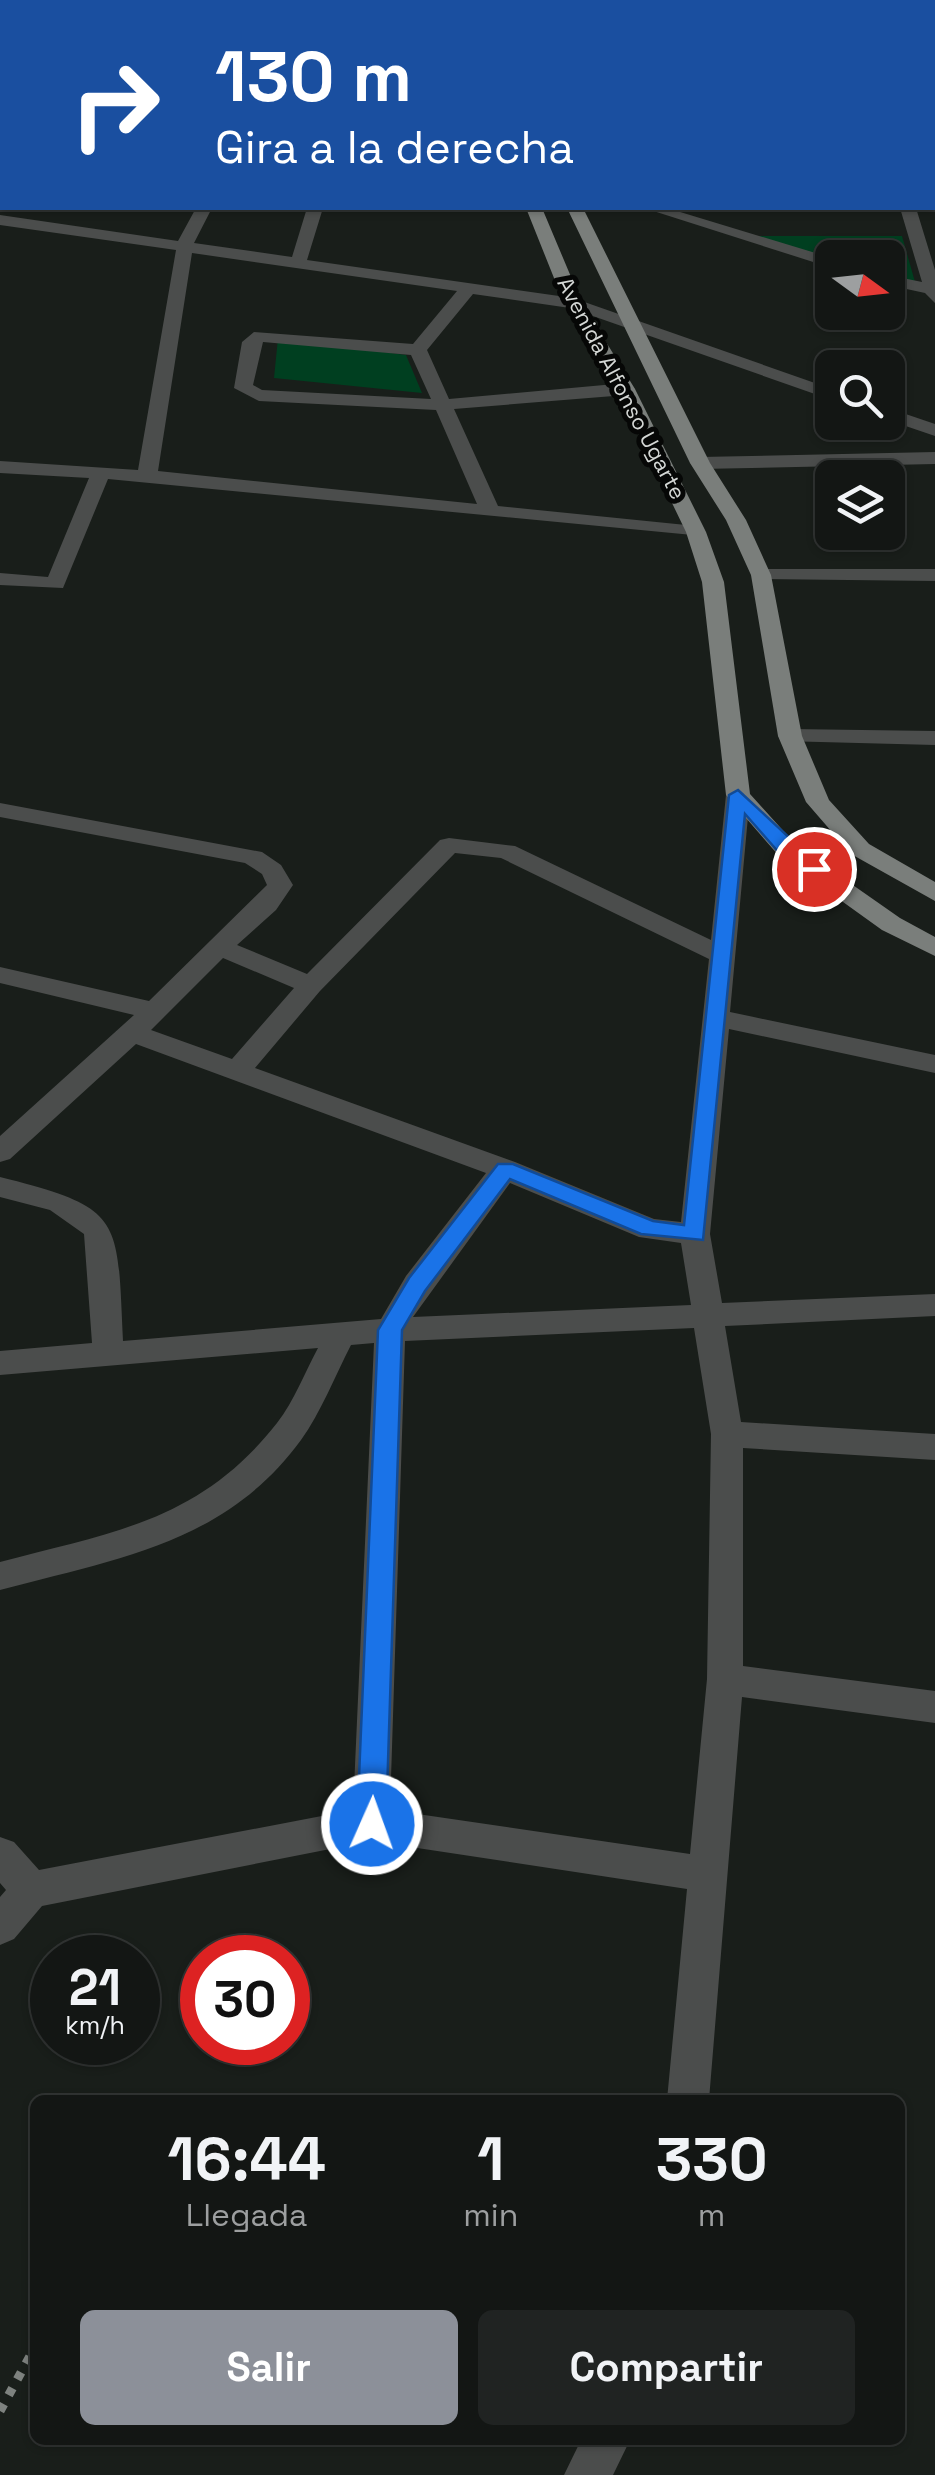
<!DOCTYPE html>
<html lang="es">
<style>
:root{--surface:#131614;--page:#202322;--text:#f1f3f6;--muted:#9d9fa0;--line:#323534;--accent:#8c9099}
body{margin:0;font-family:"Space Grotesk",sans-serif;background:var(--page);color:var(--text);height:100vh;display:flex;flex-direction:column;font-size:38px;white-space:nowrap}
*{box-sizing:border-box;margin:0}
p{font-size:32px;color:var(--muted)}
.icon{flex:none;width:55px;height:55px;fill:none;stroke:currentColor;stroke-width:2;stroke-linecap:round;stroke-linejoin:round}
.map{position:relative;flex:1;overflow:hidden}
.details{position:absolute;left:30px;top:2095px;width:875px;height:350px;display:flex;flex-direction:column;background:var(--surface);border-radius:15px;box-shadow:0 2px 8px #0004,0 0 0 2px var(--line)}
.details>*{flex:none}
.hud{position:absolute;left:0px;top:0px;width:935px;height:210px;box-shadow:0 2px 8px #0004,0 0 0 2px var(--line);background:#1a4fa0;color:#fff;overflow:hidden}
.needle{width:65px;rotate:105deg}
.tools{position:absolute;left:815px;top:240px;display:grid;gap:20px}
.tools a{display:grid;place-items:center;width:90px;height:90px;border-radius:15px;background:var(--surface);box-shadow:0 2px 8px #0004,0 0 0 2px var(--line);font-size:50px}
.speed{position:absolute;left:30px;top:1935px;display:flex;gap:20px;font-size:50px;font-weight:700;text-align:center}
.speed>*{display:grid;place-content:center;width:130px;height:130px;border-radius:50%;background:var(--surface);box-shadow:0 2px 8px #0004,0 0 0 2px var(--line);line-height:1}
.speed small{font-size:25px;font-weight:400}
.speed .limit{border:15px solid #d22;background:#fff;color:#111}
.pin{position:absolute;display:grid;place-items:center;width:85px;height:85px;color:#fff;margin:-42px;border:5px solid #fff;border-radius:50%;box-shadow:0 2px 10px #0007}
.me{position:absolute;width:110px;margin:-55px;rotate:2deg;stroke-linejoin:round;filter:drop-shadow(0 0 8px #0008)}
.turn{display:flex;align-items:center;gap:35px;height:210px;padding:0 50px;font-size:45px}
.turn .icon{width:130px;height:130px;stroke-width:2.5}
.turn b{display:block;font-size:70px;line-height:85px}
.eta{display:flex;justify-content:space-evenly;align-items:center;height:170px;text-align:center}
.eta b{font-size:60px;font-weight:700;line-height:70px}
.primary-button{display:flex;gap:20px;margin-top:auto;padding:20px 50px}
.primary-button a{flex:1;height:115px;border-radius:15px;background:var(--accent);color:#fff;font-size:40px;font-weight:700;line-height:115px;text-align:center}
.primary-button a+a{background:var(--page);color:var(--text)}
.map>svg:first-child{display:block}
</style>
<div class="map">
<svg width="935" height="2475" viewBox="0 0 935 2475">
<rect width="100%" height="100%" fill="#191e1a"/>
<path fill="#003f20" d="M757,236H902L915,282L888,276V258L832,259Z
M278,338L406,355L422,393L274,378Z"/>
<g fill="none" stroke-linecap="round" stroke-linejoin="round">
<path stroke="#7e827f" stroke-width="9" stroke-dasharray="8 10" stroke-linecap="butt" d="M0,2411L35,2347"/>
<path fill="#4b4d4c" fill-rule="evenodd" d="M222,0H236L238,2H224Z
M341,0H355L356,2H343Z
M775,0H790L792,2H777Z
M932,1H935V9L927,2Z
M0,4H2V12H0Z
M932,29H935V37H932Z
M0,59H2V67H0Z
M932,75H935V83H932Z
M0,125H2V133H0Z
M932,129H935V137H932Z
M0,174H2V184H0Z
M932,174H935V184H932Z
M196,208H212L194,243L292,257L307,208H323L307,260L573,298L832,389V400L570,308L473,294L427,350L449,399L626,383L635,389L626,395L454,409L498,506L696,526L703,528V536L108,479L63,588L0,585V573L48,577L89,478L0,473V461L138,470L176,250L0,225V215L178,241ZM192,253L457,291L413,344L254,332L242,342L234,388L259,401L436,410L477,504L158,471ZM263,342L411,355L431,399L262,390L253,385Z
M644,208H667L832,258V268Z
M900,208H916L935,270V303L925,293L888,285V275L922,282Z
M888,408L935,424V436L888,420Z
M935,452V464L700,469L690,463L700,457Z
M761,569H935V581L754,579L751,575Z
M790,729L935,731V745L782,741L778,736Z
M738,788L750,795L730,1012L935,1055V1073L729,1029L710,1234L722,1303L935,1294V1316L725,1326L741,1422L935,1434V1460L743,1448V1666L935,1691V1723L742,1697L709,2100H667L687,1889L371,1841L42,1906L14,1939L0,1945V1897L6,1890L0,1883V1837L14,1842L39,1870L353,1810L374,1343L351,1345C335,1376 321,1412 301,1440C225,1544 116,1559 0,1590V1562C113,1532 200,1521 277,1423C294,1401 305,1372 318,1348L0,1375V1351L92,1343L84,1234L50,1210L0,1197V1177C125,1208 117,1218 123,1341L381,1319L406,1276L486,1173L136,1044L10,1159L0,1162V1136L134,1015L0,983V967L149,1001L267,885L262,874L245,863L0,817V803L262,852L281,865L293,885L276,910L237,945L307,974L440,840L449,838L515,846L711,940L726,795ZM455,853L501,858L709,959L681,1222L654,1219L515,1162L255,1068L320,991ZM223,958L294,988L232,1059L151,1030ZM510,1183L639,1237L681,1243L691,1305L413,1317ZM694,1328L711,1434L707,1679L690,1854L390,1810L405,1341Z
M581,2440H630L613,2475H564Z"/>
<path fill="#7a7e7b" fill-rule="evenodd" d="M462,0H476L477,2H464Z
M487,0H501V2H488Z
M526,208H542L582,303L635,389L706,532L724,582L750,794L797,846L900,918L935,937V956L882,930L779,856L726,795L702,582L686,532L617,389L564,303Z
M567,208H583L710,463L746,520L771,575L802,736L829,800L869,844L935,882V901L851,854L806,802L778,736L751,575L726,520L690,463Z"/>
</g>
<path fill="#1a73e8" stroke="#114b97" stroke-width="2.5" d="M738,790L823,869L807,873L781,855L745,814L703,1240L641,1234L510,1179L425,1291L402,1330L386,1824L382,1833L372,1837L361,1833L357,1824L378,1330L409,1278L498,1164H513L653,1221L684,1225L729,795Z"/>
<g text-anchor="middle" stroke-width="10" stroke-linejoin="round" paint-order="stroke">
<g font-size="22" fill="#d4d7d5" stroke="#060706">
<text transform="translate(622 388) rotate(62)" y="8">Avenida Alfonso Ugarte</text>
</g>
</g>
</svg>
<div class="tools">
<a><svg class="needle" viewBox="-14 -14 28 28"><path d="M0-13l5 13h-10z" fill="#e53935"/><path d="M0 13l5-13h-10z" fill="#9d9fa0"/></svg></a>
<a><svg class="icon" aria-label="search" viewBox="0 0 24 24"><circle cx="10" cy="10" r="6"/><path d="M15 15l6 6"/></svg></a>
<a><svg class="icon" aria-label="layers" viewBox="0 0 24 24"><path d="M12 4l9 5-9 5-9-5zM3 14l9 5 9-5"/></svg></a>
</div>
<div class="speed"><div>21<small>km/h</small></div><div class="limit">30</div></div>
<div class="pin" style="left:814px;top:869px;background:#d93025"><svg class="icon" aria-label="arrive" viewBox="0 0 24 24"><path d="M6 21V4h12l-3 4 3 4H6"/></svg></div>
<svg class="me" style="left:372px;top:1824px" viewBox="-20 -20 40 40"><circle r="17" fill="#1a73e8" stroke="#fff" stroke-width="3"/><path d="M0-11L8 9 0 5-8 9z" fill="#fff"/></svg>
<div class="hud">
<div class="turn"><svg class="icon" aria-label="right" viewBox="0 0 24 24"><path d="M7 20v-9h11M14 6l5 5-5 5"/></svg><div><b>130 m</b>Gira a la derecha</div></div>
</div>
<section class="details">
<div class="eta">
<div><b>16:44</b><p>Llegada</p></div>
<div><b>1</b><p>min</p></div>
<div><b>330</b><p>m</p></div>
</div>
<div class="primary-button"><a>Salir</a><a>Compartir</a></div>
</section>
</div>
